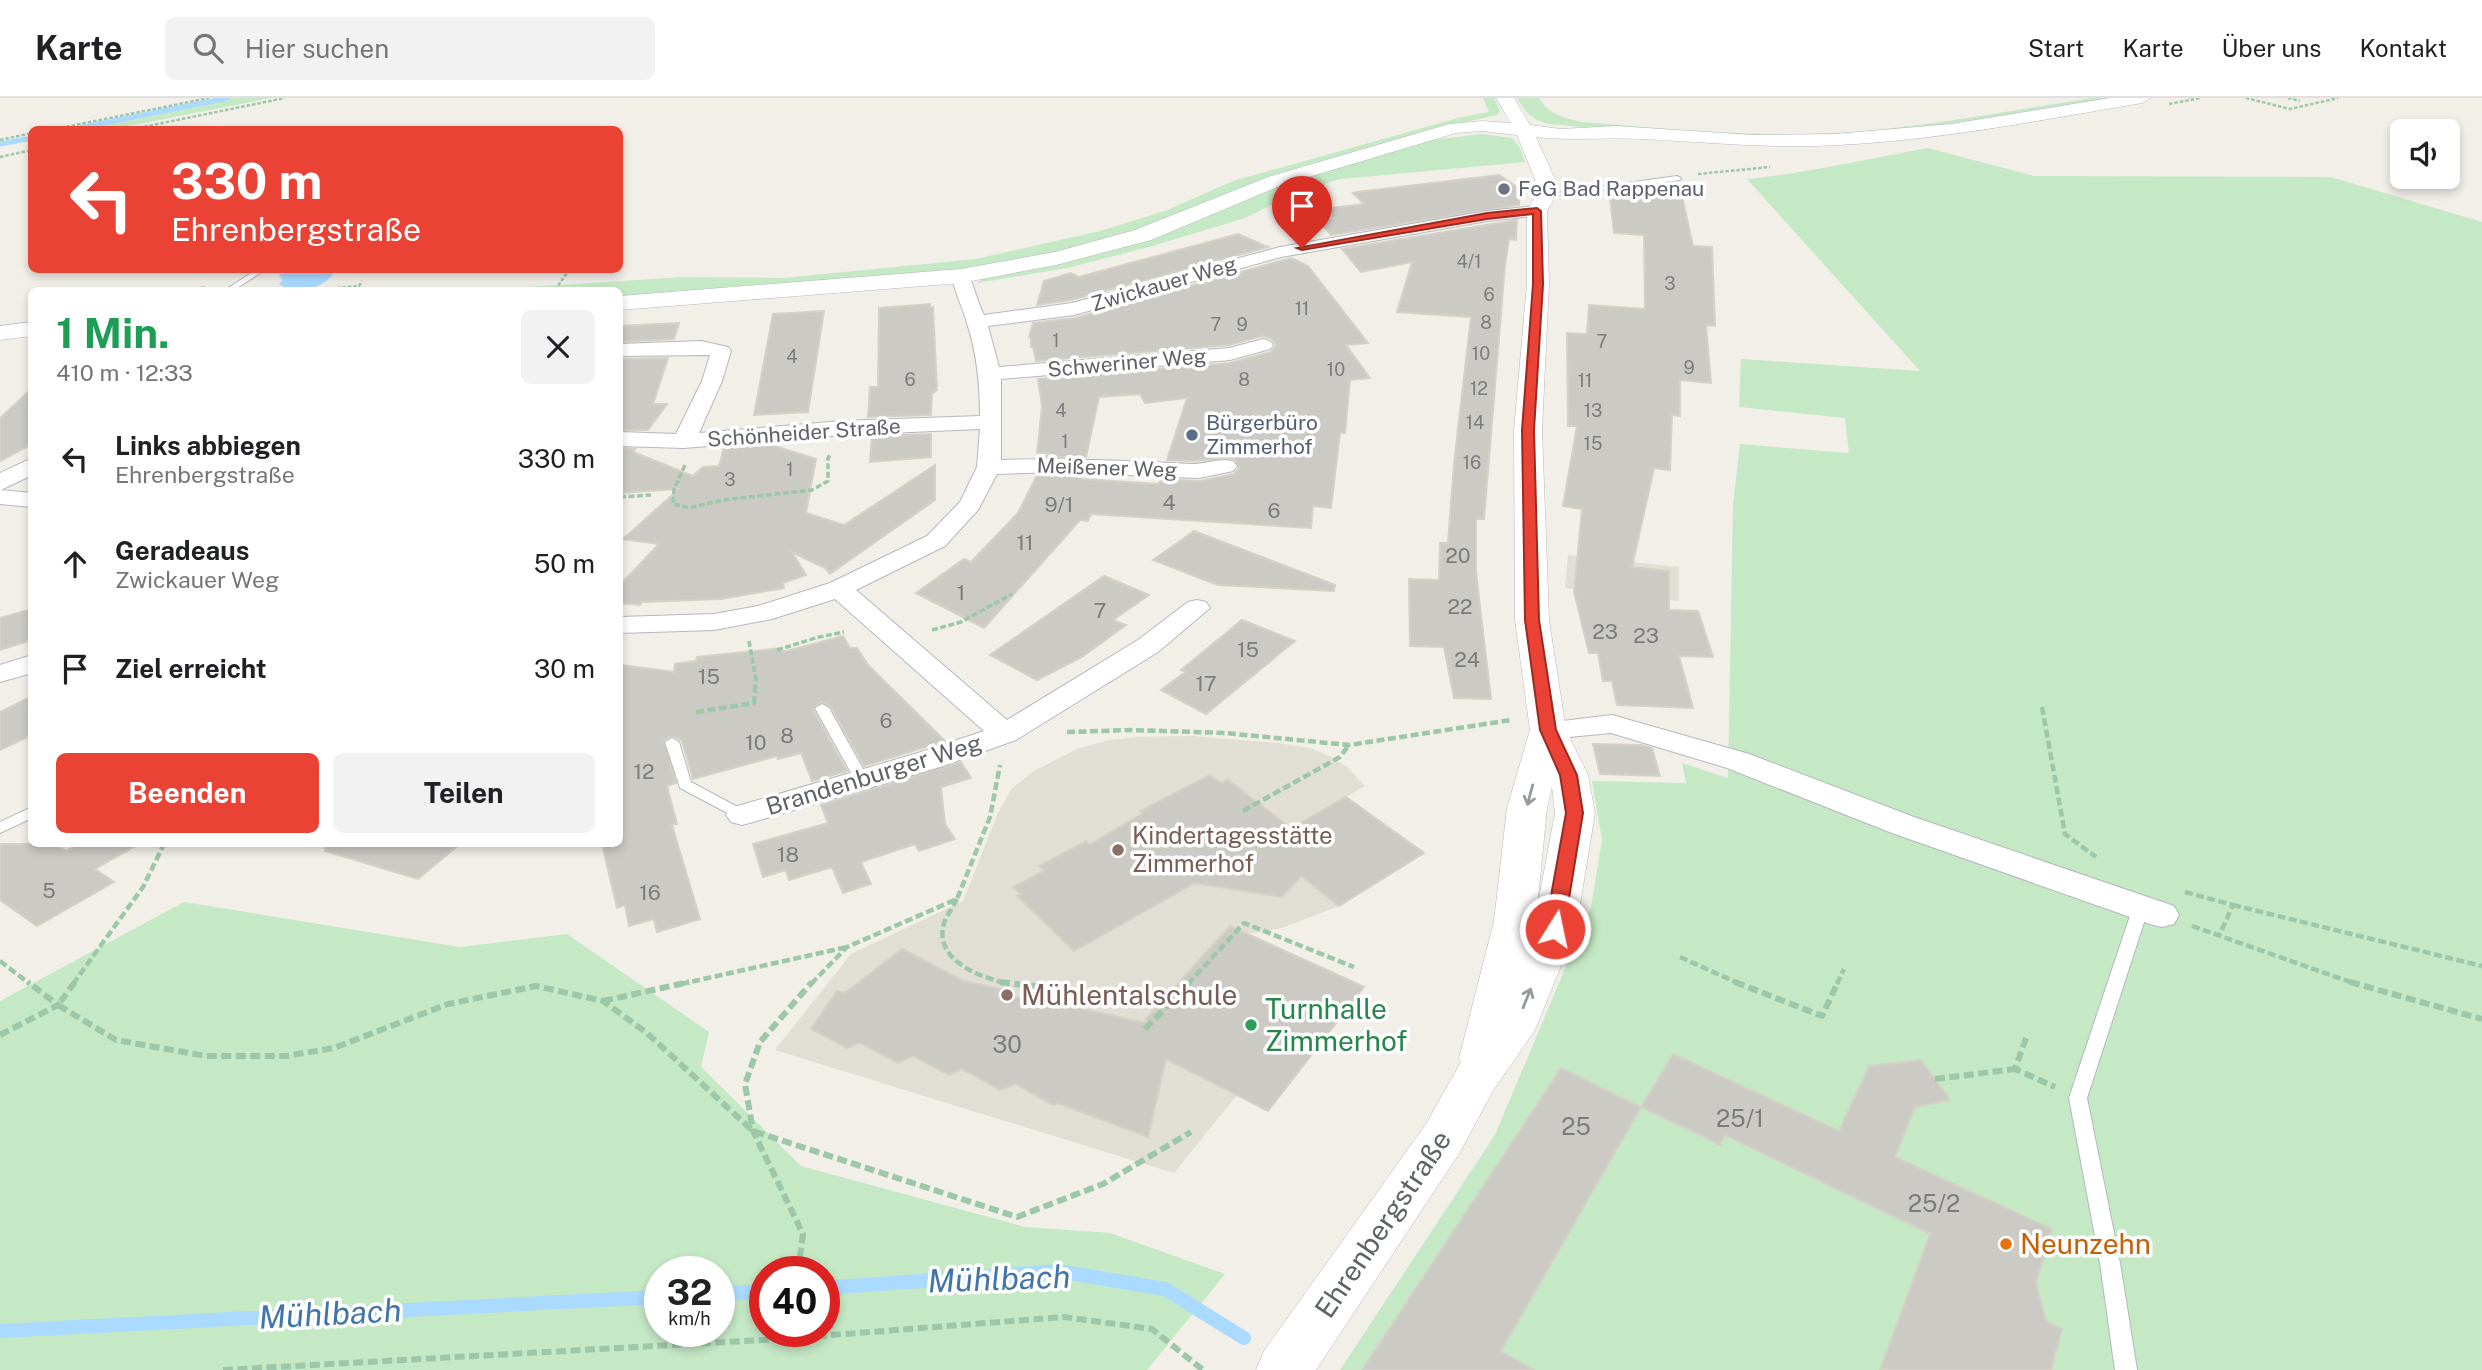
<!DOCTYPE html>
<html lang="de">
<meta charset="utf-8">
<style>
:root{--surface:#fff;--page:#f2f2f2;--text:#202124;--muted:#757577;--line:#e0e0e0;--accent:#ea4335}
body{margin:0;font-family:"Public Sans",sans-serif;background:var(--page);color:var(--text);height:100vh;display:flex;flex-direction:column;font-size:26px;white-space:nowrap}
*{box-sizing:border-box;margin:0}
p{font-size:23px;color:var(--muted)}
.icon{flex:none;width:38px;height:38px;fill:none;stroke:currentColor;stroke-width:2;stroke-linecap:round;stroke-linejoin:round}
.map{position:relative;flex:1;overflow:hidden}
.details{position:absolute;left:28px;top:189px;width:595px;height:560px;display:flex;flex-direction:column;background:var(--surface);border-radius:10px;box-shadow:0 4px 10px #0003}
.details>*{flex:none}
.top-card{position:absolute;left:28px;top:28px;width:595px;height:147px;border-radius:10px;box-shadow:0 4px 10px #0003;background:#ea4335;color:#fff;overflow:hidden}
.tools{position:absolute;left:2390px;top:21px;display:grid;gap:14px}
.tools a{display:grid;place-items:center;width:70px;height:70px;border-radius:10px;background:var(--surface);box-shadow:0 4px 10px #0003;font-size:35px}
.speed{position:absolute;left:644px;top:1158px;display:flex;gap:14px;font-size:35px;font-weight:700;text-align:center}
.speed>*{display:grid;place-content:center;width:91px;height:91px;border-radius:50%;background:var(--surface);box-shadow:0 4px 10px #0003;line-height:1}
.speed small{font-size:18px;font-weight:400}
.speed .limit{border:10px solid #d22;background:#fff;color:#111}
.pin{position:absolute;display:grid;place-items:center;width:60px;height:60px;color:#fff;margin:-72px -30px;border-radius:50% 50% 50% 0;rotate:-45deg;box-shadow:0 0 7px #0007}
.pin .icon{rotate:45deg}
.me{position:absolute;width:77px;margin:-38px;rotate:10deg;stroke-linejoin:round;filter:drop-shadow(0 0 5px #0008)}
.turn{display:flex;align-items:center;gap:24px;height:147px;padding:0 28px;font-size:32px}
.turn .icon{width:91px;height:91px;stroke-width:2.5}
.turn b{display:block;font-size:49px;line-height:60px}
.round{display:grid;place-items:center;flex:none;width:74px;height:74px;border-radius:10px;background:var(--page)}
.head{display:flex;align-items:center;justify-content:space-between;height:119px;padding:0 28px}
h1{font-size:42px;font-weight:700;line-height:52px;color:#1e9e55}
.cta{display:flex;gap:14px;margin-top:auto;padding:14px 28px}
.cta a{flex:1;height:80px;border-radius:10px;background:var(--accent);color:#fff;font-size:28px;font-weight:700;line-height:80px;text-align:center}
.cta a+a{background:var(--page);color:var(--text)}
ul{padding:0;list-style:none}
li{display:flex;align-items:center;gap:21px;height:105px;padding:0 28px}
li div{flex:1}
li b{display:block;font-size:26px}
li em{font-style:normal}
header{display:flex;align-items:center;gap:42px;box-sizing:border-box;height:98px;padding:0 35px;background:var(--surface);border-bottom:2px solid var(--line)}
header strong{font-size:33px}
nav{display:flex;gap:38px;margin-inline-start:auto;font-size:24px}
.search{width:490px;height:63px;background:var(--page);display:flex;align-items:center;gap:18px;box-sizing:border-box;padding:0 24px;border-radius:10px;color:var(--muted);font-size:26px}
.map>svg:first-child{display:block}
</style>
<header>
<strong>Karte</strong>
<div class="search"><svg class="icon" aria-label="search" viewBox="0 0 24 24"><circle cx="10" cy="10" r="6"/><path d="M15 15l6 6"/></svg>Hier suchen</div>
<nav><a>Start</a><a>Karte</a><a>Über uns</a><a>Kontakt</a></nav>
</header>
<div class="map">
<svg width="2482" height="1272" viewBox="0 0 2482 1272">
<rect width="100%" height="100%" fill="#f1efe8"/>
<path fill="#e1ded6" d="M1568,457L1679,469V503L1565,490Z
M1191,638L1278,645L1310,650L1329,658L1347,669L1365,688L1346,699L1424,755L1339,808L1282,830L1248,836L1147,951L1237,997L1174,1075L775,952L851,856L963,803L998,715L1012,690L1034,673L1077,651L1109,642L1137,639Z"/>
<path fill="#c5e8c5" fill-rule="evenodd" d="M219,0H271L113,31H62Z
M1483,0H1494L1500,13L1497,17L1433,31L1272,77L1180,116L1111,141L1061,155L944,174L620,200V192H482L684,179L783,180L976,161L1100,133L1165,113L1233,83L1458,20L1489,14Z
M1517,0H1539C1548,16 1564,20 1582,24C1679,32 1778,42 1875,32C1947,25 2020,11 2092,0H2124C2034,14 1942,35 1851,38C1750,41 1649,35 1549,26C1531,21 1526,15 1517,0Z
M1482,36L1512,40L1520,50L1525,64L1341,81L1300,93L1245,120L1149,149L1067,170L977,185L984,178L1045,167L1270,89L1423,43Z
M1928,50L2034,78L2331,79L2482,124V1272H1340L1495,1037L1591,809L1602,742L1592,683L1686,685L1682,665L1728,680L1733,406L1740,346L1849,355L1845,320L1739,309L1741,261L1920,273L1747,81C1808,75 1867,61 1928,50Z
M184,804L460,849L567,836L709,934L701,969L801,1068L1025,1129L1110,1135L1225,1176L1147,1272H0V903ZM660,1174H719V1234H660ZM765,1174H824V1234H765Z"/>
<path fill="#aadaff" d="M292,172H335C326,190 307,192 288,192L279,186L283,182L279,177Z"/>
<g fill="none" stroke-linecap="round" stroke-linejoin="round">
<path stroke="#aadaff" stroke-width="5" d="M69,32L227,0
M0,46L32,40"/>
<path stroke="#aadaff" stroke-width="14" d="M824,1190L1058,1173L1165,1191L1244,1240
M719,1196L765,1193
M0,1233L660,1199"/>
</g>
<path fill="#cccac5" stroke="#d6d1c6" stroke-width="2" d="M1499,77L1520,91L1519,107L1331,137L1318,122L1333,120L1323,111L1364,106L1353,95L1357,94Z
M1680,89L1693,148L1712,149L1715,228L1706,227L1711,285L1680,282V318L1672,317L1670,372L1654,370L1632,469L1669,473V512L1698,513L1713,559L1679,558L1693,610L1617,607L1612,583H1603L1598,555H1589L1574,494L1582,411L1563,408L1577,328H1568L1567,235L1587,236L1589,207L1645,211L1644,137L1614,135L1610,101Z
M1517,122L1516,142L1509,141L1505,167L1484,421H1476V474L1491,601L1454,600L1444,549L1410,548L1409,481L1439,482L1440,445H1448L1454,365L1471,219L1397,214L1412,164L1361,174L1342,151Z
M1238,136L1268,149L1071,202L1037,207L1044,183L1071,175L1079,179Z
M1291,160L1308,168L1368,245L1346,247L1370,280L1350,282L1345,335H1340L1331,410L1313,408L1311,430L1091,416L1088,423L1080,422L984,530L916,495L964,461L971,464L1018,415L1037,377L1083,378L1082,381L1159,386L1160,381L1200,383L1234,376L1239,370L1235,361L1228,360L1191,363L1167,362L1187,300L1145,305L1140,296L1099,299L1086,359H1046L1048,355H1037L1042,308L1038,281L1230,265L1271,254L1276,247L1271,240L1262,238L1229,247L1036,263L1033,249H1031V240L1029,239L1033,225L1075,220Z
M930,206V210L933,209L937,292L932,296L931,317L868,319L870,289H878L879,210Z
M824,213L808,314L754,317L773,216Z
M679,225L674,241L620,244V228Z
M620,261L668,260L653,306H667L648,332H620Z
M32,290V346L0,363V320Z
M931,336V359L870,364L872,338Z
M768,346L816,361L806,415L844,427L935,367V402L830,476L825,470L792,454L806,477L783,485L784,490L721,501L642,504L640,507L620,505V487L659,446L623,441L679,391L620,395V350L635,351L633,354L693,378L703,369L719,368L724,349Z
M1194,433L1335,487L1334,493L1218,487L1153,462Z
M1104,478L1149,497L1113,522L1126,527L1082,559L1037,582L990,557Z
M32,511V542L0,552V520Z
M1242,522L1295,543L1206,616L1161,592L1185,574L1181,572Z
M843,538L850,550H857L869,568L945,643L864,668L831,609L821,604L813,611L847,673L812,683L801,655L778,661L777,658L693,681L682,643L673,638L664,642L676,685L667,688L677,726L672,727L700,821L657,834L654,821L629,828L625,807L617,810L602,746H620V567L674,574L675,566L696,563L697,559L782,550L783,554Z
M32,598V637L0,652V614Z
M1593,646L1641,647L1652,650L1660,678L1600,676Z
M961,664L971,680L941,689L945,726L955,741L919,753L915,746L861,764L871,786L843,795L832,769L789,782L786,772L763,779L753,746L828,725L821,707Z
M1210,677L1221,685L1228,682L1291,730L1346,699L1424,755L1339,808L1301,778L1282,799L1195,785L1074,853L1017,798L1021,796L1013,789L1044,773L1039,768L1086,743L1089,747L1143,715L1140,713Z
M0,746H54L66,753L80,746H139L95,771L114,784L37,828L0,802Z
M326,746H460L418,781L325,753Z
M1230,828L1364,889L1268,1013L1166,961L1148,1039L1057,1005L1053,1007L1016,986L1000,992L962,971L949,977L913,958L898,965L860,945L847,950L811,931L837,893L845,895L902,851L964,883L1005,892L999,896L1074,909L1150,926L1145,922Z
M1673,956L1839,1033L1869,968L1921,962L1950,1002L1915,1009L1895,1059L2052,1131L2036,1185L2046,1223L2062,1231L2051,1272H1880L1930,1136L1725,1037L1720,1047L1641,1009Z
M1561,970L1641,1009L1501,1253L1534,1272H1362Z"/>
<g fill="none" stroke-linecap="round" stroke-linejoin="round">
<defs>
<path id="service" d="M1677,78L1681,80L1680,82L1546,99L1542,97Z
M256,172H265L234,192H225Z
M822,606L829,610L869,682L867,685L862,687L855,682L815,610Z
M672,640L679,644L691,684L747,714L749,717L747,720H737L680,690L665,644Z
M32,709V720L0,735V724Z
M2141,803L2147,805L2149,809L2087,1000L2120,1165L2137,1272H2115L2100,1165L2069,1000L2133,809L2135,805Z"/>
<path id="minor" d="M1537,108L1545,113L1543,117L1487,123L1281,159L1074,217L988,228L999,269L1229,250L1263,241L1270,243L1273,247L1270,251L1230,262L1001,281V362C1064,360 1127,363 1191,366C1205,366 1219,360 1233,363L1237,368L1233,373L1199,380L1056,374L997,376L978,412L945,448L856,492L1007,622L1138,542L1188,504L1197,502L1206,504L1210,510L1158,554L1016,642L940,669L753,724L742,727L731,724L726,717L731,710L918,655L984,633L835,501L772,521L714,532L620,535V519L714,516L758,508L830,485L927,438L960,404L977,369L980,331L842,337L684,350L620,348V334L676,336L702,283L710,257L620,258V246L701,243L728,249L731,253L722,283L699,335L842,323L980,318C980,286 977,256 967,225C962,208 955,195 952,178L955,174H967C974,187 977,203 984,217L1072,205L1280,149L1487,113Z
M32,360V377L1,392L32,395V409L0,406V375Z
M32,557V575L0,584V567Z
M1612,617L1749,656L1914,719L2174,808L2179,817L2174,826L2162,829L2150,826L1892,735L1727,670L1611,635L1548,641L1538,638L1533,632L1538,626Z"/>
<path id="tertiary" d="M1496,0H1514L1530,27L1561,31L1616,28L1753,37L1835,36L1951,26L2110,0H2151L2142,5C2041,22 1940,42 1838,47C1772,51 1707,44 1642,41C1607,39 1572,43 1536,39L1555,81L1556,97L1547,113L1549,186L1542,332L1549,522L1566,632L1588,677L1595,715L1576,831L1535,932L1494,991L1460,1054L1316,1272H1256L1264,1253L1426,1026L1461,964L1459,960L1494,823L1507,710L1530,632L1515,522L1514,332L1527,186V113L1536,97L1535,81L1517,37L1482,33L1456,35L1282,87L1151,142L1056,167L961,185L620,212V198L961,171L1055,154L1135,132L1268,79L1449,26L1482,23L1511,25ZM1552,689L1555,715L1537,811L1547,710Z
M32,224V238L0,242V228Z"/>
</defs>
<use href="#service" stroke="#b5b8bc" stroke-width="2"/>
<use href="#minor" stroke="#b5b8bc" stroke-width="2"/>
<use href="#tertiary" stroke="#b5b8bc" stroke-width="1"/>
<path stroke="#9cc7a9" stroke-width="2.5" stroke-dasharray="3.5 2" stroke-linecap="butt" d="M2246,0L2290,11L2338,0
M2288,0L2300,3
M2169,6L2200,0
M50,32L209,0
M128,32L285,0
M0,42L32,35
M0,59L32,52
M1698,76L1770,69
M190,192L206,189
M315,192L359,188L362,183
M555,192L569,172"/>
<path stroke="#9cc7a9" stroke-width="3.5" stroke-dasharray="6 2.5" stroke-linecap="butt" d="M685,367L674,391L673,406L689,410L723,402L812,392L828,383V360L831,356
M620,399L651,397
M932,532L961,524L1012,496
M749,543L756,581
M777,552L819,539L844,534"/>
<path stroke="#9cc7a9" stroke-width="4.5" stroke-dasharray="8 3.5" stroke-linecap="butt" d="M2042,609L2065,736L2096,759
M696,614L754,605L756,579
M1067,634L1132,632L1225,635L1349,647L1511,622
M1243,713L1340,659L1349,647
M2185,794L2233,807L2219,838
M957,801C953,809 947,817 944,825C933,863 982,880 1009,886
M2233,807L2482,868
M2192,828L2356,886
M1680,859L1740,886
M0,863L30,886
M73,886L143,789L164,746
M681,886L847,849
M811,886L847,849L957,801L990,719L1000,667
M1188,886L1244,825L1354,869
M1837,886L1844,871"/>
<path stroke="#9cc7a9" stroke-width="6" stroke-dasharray="10 4.5" stroke-linecap="butt" d="M75,884L58,907L116,942L206,958H286L334,950L448,906L536,888L603,903L647,935L753,1033L1017,1119L1103,1086L1191,1034
M1000,884L1171,904L1189,884
M1735,884L1822,918L1838,884
M2350,884L2482,921
M603,903L689,884
M1145,931L1170,905
M0,937L58,907L28,884
M2026,940L2015,971L2055,989
M1935,981L2015,971
M798,1174L803,1136L753,1033L745,986L760,944L812,884
M223,1272L780,1241L1064,1219L1152,1231L1203,1272"/>
<use href="#service" fill="#fff" fill-rule="evenodd"/>
<use href="#minor" fill="#fff" fill-rule="evenodd"/>
<use href="#tertiary" fill="#fff" fill-rule="evenodd"/>
</g>
<defs><path id="oneway-shaft" d="M-6 0H5M1.5-3L5.5 0L1.5 3" fill="none" stroke-width="1.6" stroke-linecap="round" stroke-linejoin="round" transform="scale(1.75)"/></defs>
<g stroke="#979a9d">
<use href="#oneway-shaft" transform="translate(1530 697) rotate(105)"/>
<use href="#oneway-shaft" transform="translate(1527 900) rotate(-68)"/>
</g>
<path fill="#ea4335" stroke="#982c22" stroke-width="2" d="M1537,110L1541,113L1543,186L1534,332L1539,522L1556,632L1577,677L1583,715L1564,831L1561,836H1548L1545,831L1566,715L1560,677L1540,632L1525,522L1522,332L1533,186V116L1487,121L1302,152L1297,150L1487,115Z"/>
<circle fill="#6b7280" stroke="#fff" stroke-width="2.5" cx="1504" cy="91" r="7"/>
<circle fill="#5c6f8a" stroke="#fff" stroke-width="2.5" cx="1192" cy="337" r="7"/>
<g fill="#8d6e63" stroke="#fff" stroke-width="2.5">
<circle cx="1118" cy="752" r="7"/>
<circle cx="1007" cy="897" r="7"/>
</g>
<circle fill="#2e9e5b" stroke="#fff" stroke-width="2.5" cx="1251" cy="927" r="7"/>
<circle fill="#e8710a" stroke="#fff" stroke-width="2.5" cx="2006" cy="1146" r="7"/>
<g text-anchor="middle" stroke-width="7" stroke-linejoin="round" paint-order="stroke">
<g font-size="18" fill="#7a7d7f">
<text x="1469" y="170">4/1</text>
<text x="1670" y="192">3</text>
<text x="1489" y="203">6</text>
<text x="1302" y="217">11</text>
<text x="1486" y="231">8</text>
<text x="1216" y="233">7</text>
<text x="1242" y="233">9</text>
<text x="1056" y="249">1</text>
<text x="1602" y="250">7</text>
<text x="1481" y="262">10</text>
<text x="792" y="265">4</text>
<text x="1689" y="276">9</text>
<text x="1336" y="278">10</text>
<text x="910" y="288">6</text>
<text x="1244" y="288">8</text>
<text x="1585" y="289">11</text>
<text x="1479" y="297">12</text>
<text x="1061" y="319">4</text>
<text x="1593" y="319">13</text>
<text x="1475" y="331">14</text>
<text x="1065" y="350">1</text>
<text x="1593" y="352">15</text>
<text x="1472" y="371">16</text>
<text x="790" y="378">1</text>
<text x="730" y="388">3</text>
</g>
<g font-size="21" fill="#5b616d" stroke="#fff" text-anchor="start">
<text x="1518" y="98">FeG Bad Rappenau</text>
</g>
<g font-size="21" fill="#5f6368" stroke="#fff">
<text transform="translate(1164 186) rotate(-16)" y="7">Zwickauer Weg</text>
<text transform="translate(1127 265) rotate(-5)" y="7">Schweriner Weg</text>
<text transform="translate(804 335) rotate(-4)" y="7">Schönheider Straße</text>
<text transform="translate(1107 370) rotate(2)" y="7">Meißener Weg</text>
</g>
<g font-size="21" fill="#4e5e75" stroke="#fff" text-anchor="start">
<text x="1206" y="332">Bürgerbüro<tspan x="1206" dy="24">Zimmerhof</tspan></text>
</g>
<g font-size="21" fill="#7a7d7f">
<text x="1169" y="412">4</text>
<text x="1059" y="414">9/1</text>
<text x="1274" y="420">6</text>
<text x="1025" y="452">11</text>
<text x="1458" y="465">20</text>
<text x="961" y="502">1</text>
<text x="1460" y="516">22</text>
<text x="1100" y="520">7</text>
<text x="1605" y="541">23</text>
<text x="1646" y="545">23</text>
<text x="1248" y="559">15</text>
<text x="1467" y="569">24</text>
<text x="709" y="586">15</text>
<text x="1206" y="593">17</text>
<text x="886" y="630">6</text>
<text x="787" y="645">8</text>
<text x="756" y="652">10</text>
<text x="644" y="681">12</text>
<text x="788" y="764">18</text>
<text x="49" y="800">5</text>
<text x="650" y="802">16</text>
</g>
<g font-size="24" fill="#5f6368" stroke="#fff">
<text transform="translate(874 677) rotate(-17)" y="8">Brandenburger Weg</text>
</g>
<g font-size="24" fill="#785e54" stroke="#fff" text-anchor="start">
<text x="1132" y="746">Kindertagesstätte<tspan x="1132" dy="28">Zimmerhof</tspan></text>
</g>
<g font-size="24" fill="#7a7d7f">
<text x="1007" y="955">30</text>
<text x="1740" y="1029">25/1</text>
<text x="1576" y="1037">25</text>
<text x="1934" y="1114">25/2</text>
</g>
<g font-size="28" fill="#785e54" stroke="#fff" text-anchor="start">
<text x="1021" y="907">Mühlentalschule</text>
</g>
<g font-size="28" fill="#27864d" stroke="#fff" text-anchor="start">
<text x="1265" y="921">Turnhalle<tspan x="1265" dy="32">Zimmerhof</tspan></text>
</g>
<g font-size="28" fill="#5f6368" stroke="#fff">
<text transform="translate(1383 1126) rotate(-56)" y="10">Ehrenbergstraße</text>
</g>
<g font-size="28" fill="#c56008" stroke="#fff" text-anchor="start">
<text x="2020" y="1156">Neunzehn</text>
</g>
<g font-size="32" font-style="italic" fill="#4174aa" stroke="#fff">
<text transform="translate(999 1181) rotate(-2)" y="11">Mühlbach</text>
<text transform="translate(330 1216) rotate(-3)" y="11">Mühlbach</text>
</g>
</g>
</svg>
<div class="tools">
<a><svg class="icon" aria-label="sound" viewBox="0 0 24 24"><path d="M4 9h4l5-4v14l-5-4H4zM17 9q2 3 0 6"/></svg></a>
</div>
<div class="speed"><div>32<small>km/h</small></div><div class="limit">40</div></div>
<div class="pin" style="left:1302px;top:150px;background:#d93025"><svg class="icon" aria-label="arrive" viewBox="0 0 24 24"><path d="M6 21V4h12l-3 4 3 4H6"/></svg></div>
<svg class="me" style="left:1555px;top:831px" viewBox="-20 -20 40 40"><circle r="17" fill="#ea4335" stroke="#fff" stroke-width="3"/><path d="M0-11L8 9 0 5-8 9z" fill="#fff"/></svg>
<div class="top-card">
<div class="turn"><svg class="icon" aria-label="left" viewBox="0 0 24 24"><path d="M17 20v-9H6M10 6l-5 5 5 5"/></svg><div><b>330 m</b>Ehrenbergstraße</div></div>
</div>
<section class="details">
<div class="head"><div><h1>1 Min.</h1><p>410 m · 12:33</p></div><a class="round"><svg class="icon" aria-label="close" viewBox="0 0 24 24"><path d="M6 6l12 12M18 6L6 18"/></svg></a></div>
<ul>
<li><svg class="icon" aria-label="left" viewBox="0 0 24 24"><path d="M17 20v-9H6M10 6l-5 5 5 5"/></svg><div><b>Links abbiegen</b><p>Ehrenbergstraße</p></div><em>330 m</em></li>
<li><svg class="icon" aria-label="ahead" viewBox="0 0 24 24"><path d="M12 20V5M6 11l6-6 6 6"/></svg><div><b>Geradeaus</b><p>Zwickauer Weg</p></div><em>50 m</em></li>
<li><svg class="icon" aria-label="arrive" viewBox="0 0 24 24"><path d="M6 21V4h12l-3 4 3 4H6"/></svg><div><b>Ziel erreicht</b></div><em>30 m</em></li>
</ul>
<div class="cta"><a>Beenden</a><a>Teilen</a></div>
</section>
</div>
